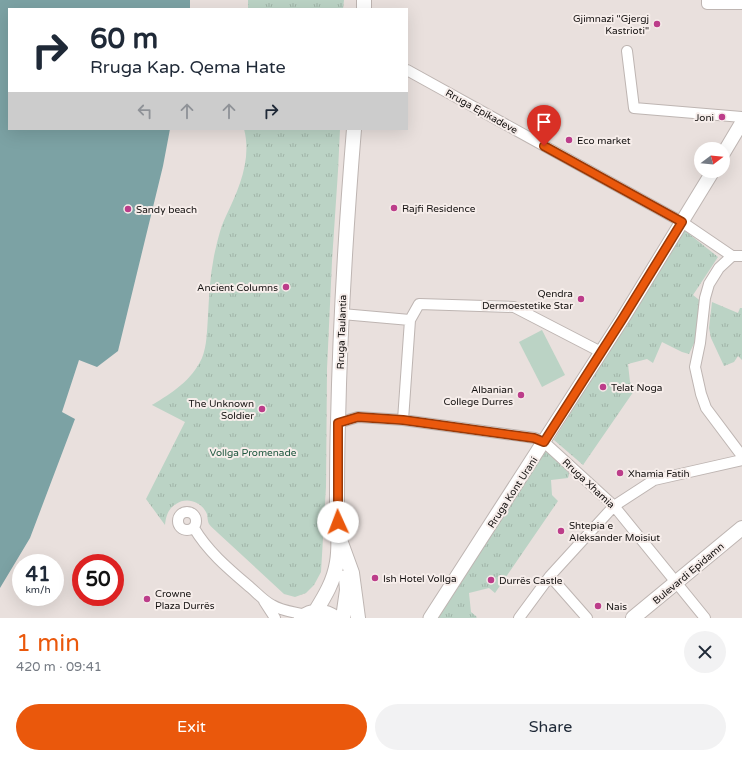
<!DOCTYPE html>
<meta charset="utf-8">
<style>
:root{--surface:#fff;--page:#f2f2f3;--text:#1f2937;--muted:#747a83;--accent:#ea580c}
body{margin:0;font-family:"Varela Round",sans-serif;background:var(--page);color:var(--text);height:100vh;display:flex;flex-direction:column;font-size:15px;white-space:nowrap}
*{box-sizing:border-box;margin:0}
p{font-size:13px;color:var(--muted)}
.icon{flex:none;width:22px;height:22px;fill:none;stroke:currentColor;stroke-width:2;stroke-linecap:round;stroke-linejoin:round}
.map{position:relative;height:618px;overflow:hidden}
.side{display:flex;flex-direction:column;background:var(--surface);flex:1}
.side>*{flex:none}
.hud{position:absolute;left:8px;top:8px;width:400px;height:122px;border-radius:0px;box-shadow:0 4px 16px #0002;background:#fff;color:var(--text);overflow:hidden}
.needle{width:26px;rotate:74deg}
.fabs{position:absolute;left:694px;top:142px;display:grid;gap:8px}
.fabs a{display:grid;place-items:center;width:36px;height:36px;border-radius:50%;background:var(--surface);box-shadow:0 4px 16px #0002;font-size:20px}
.speed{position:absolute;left:12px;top:554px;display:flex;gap:8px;font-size:20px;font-weight:700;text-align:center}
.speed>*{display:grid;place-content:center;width:52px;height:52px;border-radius:50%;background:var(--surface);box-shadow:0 4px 16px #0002;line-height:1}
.speed small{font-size:10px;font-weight:400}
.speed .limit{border:6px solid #d22;background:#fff;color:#111}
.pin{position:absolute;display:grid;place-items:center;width:34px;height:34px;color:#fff;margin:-41px -17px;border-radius:50% 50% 50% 0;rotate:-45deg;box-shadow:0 0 4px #0007}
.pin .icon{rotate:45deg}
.me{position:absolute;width:44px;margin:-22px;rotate:358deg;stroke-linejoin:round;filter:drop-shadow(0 0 3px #0008)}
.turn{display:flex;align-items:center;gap:14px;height:84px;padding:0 16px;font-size:18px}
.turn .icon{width:52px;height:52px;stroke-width:2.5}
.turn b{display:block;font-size:28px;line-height:34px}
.lanes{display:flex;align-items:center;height:38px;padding:0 16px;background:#0003;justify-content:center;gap:20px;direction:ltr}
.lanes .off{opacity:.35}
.round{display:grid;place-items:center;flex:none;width:42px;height:42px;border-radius:21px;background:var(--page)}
.headline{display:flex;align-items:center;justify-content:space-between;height:68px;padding:0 16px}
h1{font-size:24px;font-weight:600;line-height:30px;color:var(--accent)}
.primary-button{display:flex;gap:8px;margin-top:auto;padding:8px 16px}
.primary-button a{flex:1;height:46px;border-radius:24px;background:var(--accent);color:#fff;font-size:16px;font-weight:600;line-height:46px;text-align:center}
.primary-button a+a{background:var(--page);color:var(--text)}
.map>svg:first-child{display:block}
</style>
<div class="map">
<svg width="742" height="618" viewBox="0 0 742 618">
<defs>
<pattern id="grass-tufts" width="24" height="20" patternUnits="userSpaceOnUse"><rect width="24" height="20" fill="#bbd3c5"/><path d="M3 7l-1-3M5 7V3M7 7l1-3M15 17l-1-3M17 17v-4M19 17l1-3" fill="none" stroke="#a0b4a8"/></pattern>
</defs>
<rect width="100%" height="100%" fill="#e9e0dd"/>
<path fill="url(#grass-tufts)" d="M248,0H344L343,9H248Z
M244,129H340L338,171L332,261L327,369L326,487L321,572L314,585L306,593L295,597L284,594L218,533C215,530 211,527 209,524C207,520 208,515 206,512C200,501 186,497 176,504C168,509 166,516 165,525L146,499L185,422L152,405C172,393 192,380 202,358C207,346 207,330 208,316C209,296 210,276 214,256C217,243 220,228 226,216C239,189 252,159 244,129Z
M683,229L718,257L693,295L703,303L700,331L689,354L682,352L662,342L653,363L647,359L628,364L630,382L636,388L583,465L554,440Z
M712,302L738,313L740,308H742V360L738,356L734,362L724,366L711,338L709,328Z
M544,449L569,473L568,478L551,480L552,495L558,501L495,593L489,588L469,593L471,612L477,617L476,618H436Z"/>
<path fill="#bbd3c5" d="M542,330L565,375L542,387L519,342Z"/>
<path fill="#7ca2a4" d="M0,0H190V9H9V129H170L163,166L118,351L97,367L79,360L62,412L75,419L30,538L0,588Z"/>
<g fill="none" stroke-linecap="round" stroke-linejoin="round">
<defs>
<path id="minor" d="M707,0V4H742
M627,51L634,108L742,117
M407,70L682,222L732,256
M742,256H732L719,268L709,284L705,298L700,343L695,367L701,394L706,408L742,456
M342,314L410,320
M403,420L410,320L419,304L514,307L601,352
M338,423L358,417L403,420L535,438L544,442L614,506L705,618
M178 521a9 9 0 1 1 18 0a9 9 0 1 1-18 0Z
M194,528C208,552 230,570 251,588C258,594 264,601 272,605C282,611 294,612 305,615
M550,576L587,618
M264,601L275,618
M519,618L550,576L614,506L654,480L742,460"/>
<path id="tertiary" d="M723,154L742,122
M430,618L623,318L713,171"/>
<path id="secondary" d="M364,9V0
M340,540L352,573L358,618
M315,612C325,596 334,581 337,562C340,544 338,526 337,508C337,480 337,451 338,423C340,325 346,227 354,129
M301,618C312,609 325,610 336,618
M343,618L347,590L346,577
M633,618L742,528"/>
</defs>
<use href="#minor" stroke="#beb5b2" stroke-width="12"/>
<use href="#tertiary" stroke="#beb5b2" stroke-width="15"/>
<use href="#secondary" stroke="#beb5b2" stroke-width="16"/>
<use href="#minor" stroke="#fff" stroke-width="10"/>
<use href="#tertiary" stroke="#fff" stroke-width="13"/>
<use href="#secondary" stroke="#fff" stroke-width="14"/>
</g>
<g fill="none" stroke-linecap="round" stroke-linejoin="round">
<defs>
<path id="route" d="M338,522V423L358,417L403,420L534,438L544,442L623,318L682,222L544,146"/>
</defs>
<use href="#route" stroke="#983908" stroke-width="10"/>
<use href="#route" stroke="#ea580c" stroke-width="7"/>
</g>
<g fill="#bc3d8a" stroke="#f6edea" stroke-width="1.5">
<circle cx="657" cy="24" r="4"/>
<circle cx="722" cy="117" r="4"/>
<circle cx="569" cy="140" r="4"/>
<circle cx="394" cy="208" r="4"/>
<circle cx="128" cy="209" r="4"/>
<circle cx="286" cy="287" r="4"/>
<circle cx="581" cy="299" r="4"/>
<circle cx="603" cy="387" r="4"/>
<circle cx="521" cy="395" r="4"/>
<circle cx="262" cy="409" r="4"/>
<circle cx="620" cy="473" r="4"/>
<circle cx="561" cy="531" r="4"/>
<circle cx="375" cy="578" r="4"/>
<circle cx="491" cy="580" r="4"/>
<circle cx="147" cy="599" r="4"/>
<circle cx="598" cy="606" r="4"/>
</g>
<g text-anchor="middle" stroke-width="4" stroke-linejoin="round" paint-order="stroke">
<g font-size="10" fill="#141110" stroke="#f6edea" text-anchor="start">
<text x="649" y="22" text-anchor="end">Gjimnazi "Gjergj<tspan x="649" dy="12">Kastrioti"</tspan></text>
<text x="714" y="121" text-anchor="end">Joni</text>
<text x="577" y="144">Eco market</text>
<text x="402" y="212">Rajfi Residence</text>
<text x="136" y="213">Sandy beach</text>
<text x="278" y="291" text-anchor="end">Ancient Columns</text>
<text x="573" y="297" text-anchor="end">Qendra<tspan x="573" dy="12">Dermoestetike Star</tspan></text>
<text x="611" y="391">Telat Noga</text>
<text x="513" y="393" text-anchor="end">Albanian<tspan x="513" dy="12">College Durres</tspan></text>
<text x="254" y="407" text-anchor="end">The Unknown<tspan x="254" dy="12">Soldier</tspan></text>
<text x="628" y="477">Xhamia Fatih</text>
<text x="569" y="529">Shtepia e<tspan x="569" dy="12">Aleksander Moisiut</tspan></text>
<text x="383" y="582">Ish Hotel Vollga</text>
<text x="499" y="584">Durrës Castle</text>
<text x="155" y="597">Crowne<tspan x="155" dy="12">Plaza Durrës</tspan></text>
<text x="606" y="610">Nais</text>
</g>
<g font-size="10" fill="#141110" stroke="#f6edea">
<text transform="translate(482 111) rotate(29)" y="4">Rruga Epikadeve</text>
<text transform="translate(341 332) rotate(-88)" y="4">Rruga Taulantia</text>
<text transform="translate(589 483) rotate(43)" y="4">Rruga Xhamia</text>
<text transform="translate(512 492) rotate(-57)" y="4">Rruga Kont Urani</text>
<text transform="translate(688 573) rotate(-40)" y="4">Bulevardi Epidamn</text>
</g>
<g font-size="10" fill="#205840" stroke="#f6edea">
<text x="253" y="456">Vollga Promenade</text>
</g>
</g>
</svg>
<div class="fabs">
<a><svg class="needle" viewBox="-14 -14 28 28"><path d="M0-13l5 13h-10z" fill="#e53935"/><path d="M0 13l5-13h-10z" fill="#747a83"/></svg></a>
</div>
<div class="speed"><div>41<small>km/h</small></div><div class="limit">50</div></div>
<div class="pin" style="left:544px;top:146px;background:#d93025"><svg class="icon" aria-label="arrive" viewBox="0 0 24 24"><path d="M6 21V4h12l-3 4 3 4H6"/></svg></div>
<svg class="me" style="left:338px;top:522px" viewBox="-20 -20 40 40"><circle r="19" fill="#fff"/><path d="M0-13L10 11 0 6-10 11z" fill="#ea580c"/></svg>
<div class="hud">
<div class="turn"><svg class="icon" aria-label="right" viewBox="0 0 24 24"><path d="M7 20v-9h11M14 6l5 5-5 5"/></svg><div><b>60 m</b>Rruga Kap. Qema Hate</div></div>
<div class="lanes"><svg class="icon off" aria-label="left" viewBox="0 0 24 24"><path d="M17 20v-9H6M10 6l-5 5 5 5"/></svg><svg class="icon off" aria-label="ahead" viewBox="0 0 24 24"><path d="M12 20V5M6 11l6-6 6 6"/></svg><svg class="icon off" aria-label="ahead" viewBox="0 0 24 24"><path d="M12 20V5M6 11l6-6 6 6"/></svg><svg class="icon" aria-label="right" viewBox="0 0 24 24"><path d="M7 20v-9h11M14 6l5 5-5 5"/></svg></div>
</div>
</div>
<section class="side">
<div class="headline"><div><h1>1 min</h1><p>420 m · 09:41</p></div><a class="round"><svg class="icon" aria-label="close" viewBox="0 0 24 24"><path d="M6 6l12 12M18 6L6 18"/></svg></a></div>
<div class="primary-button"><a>Exit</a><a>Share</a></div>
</section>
